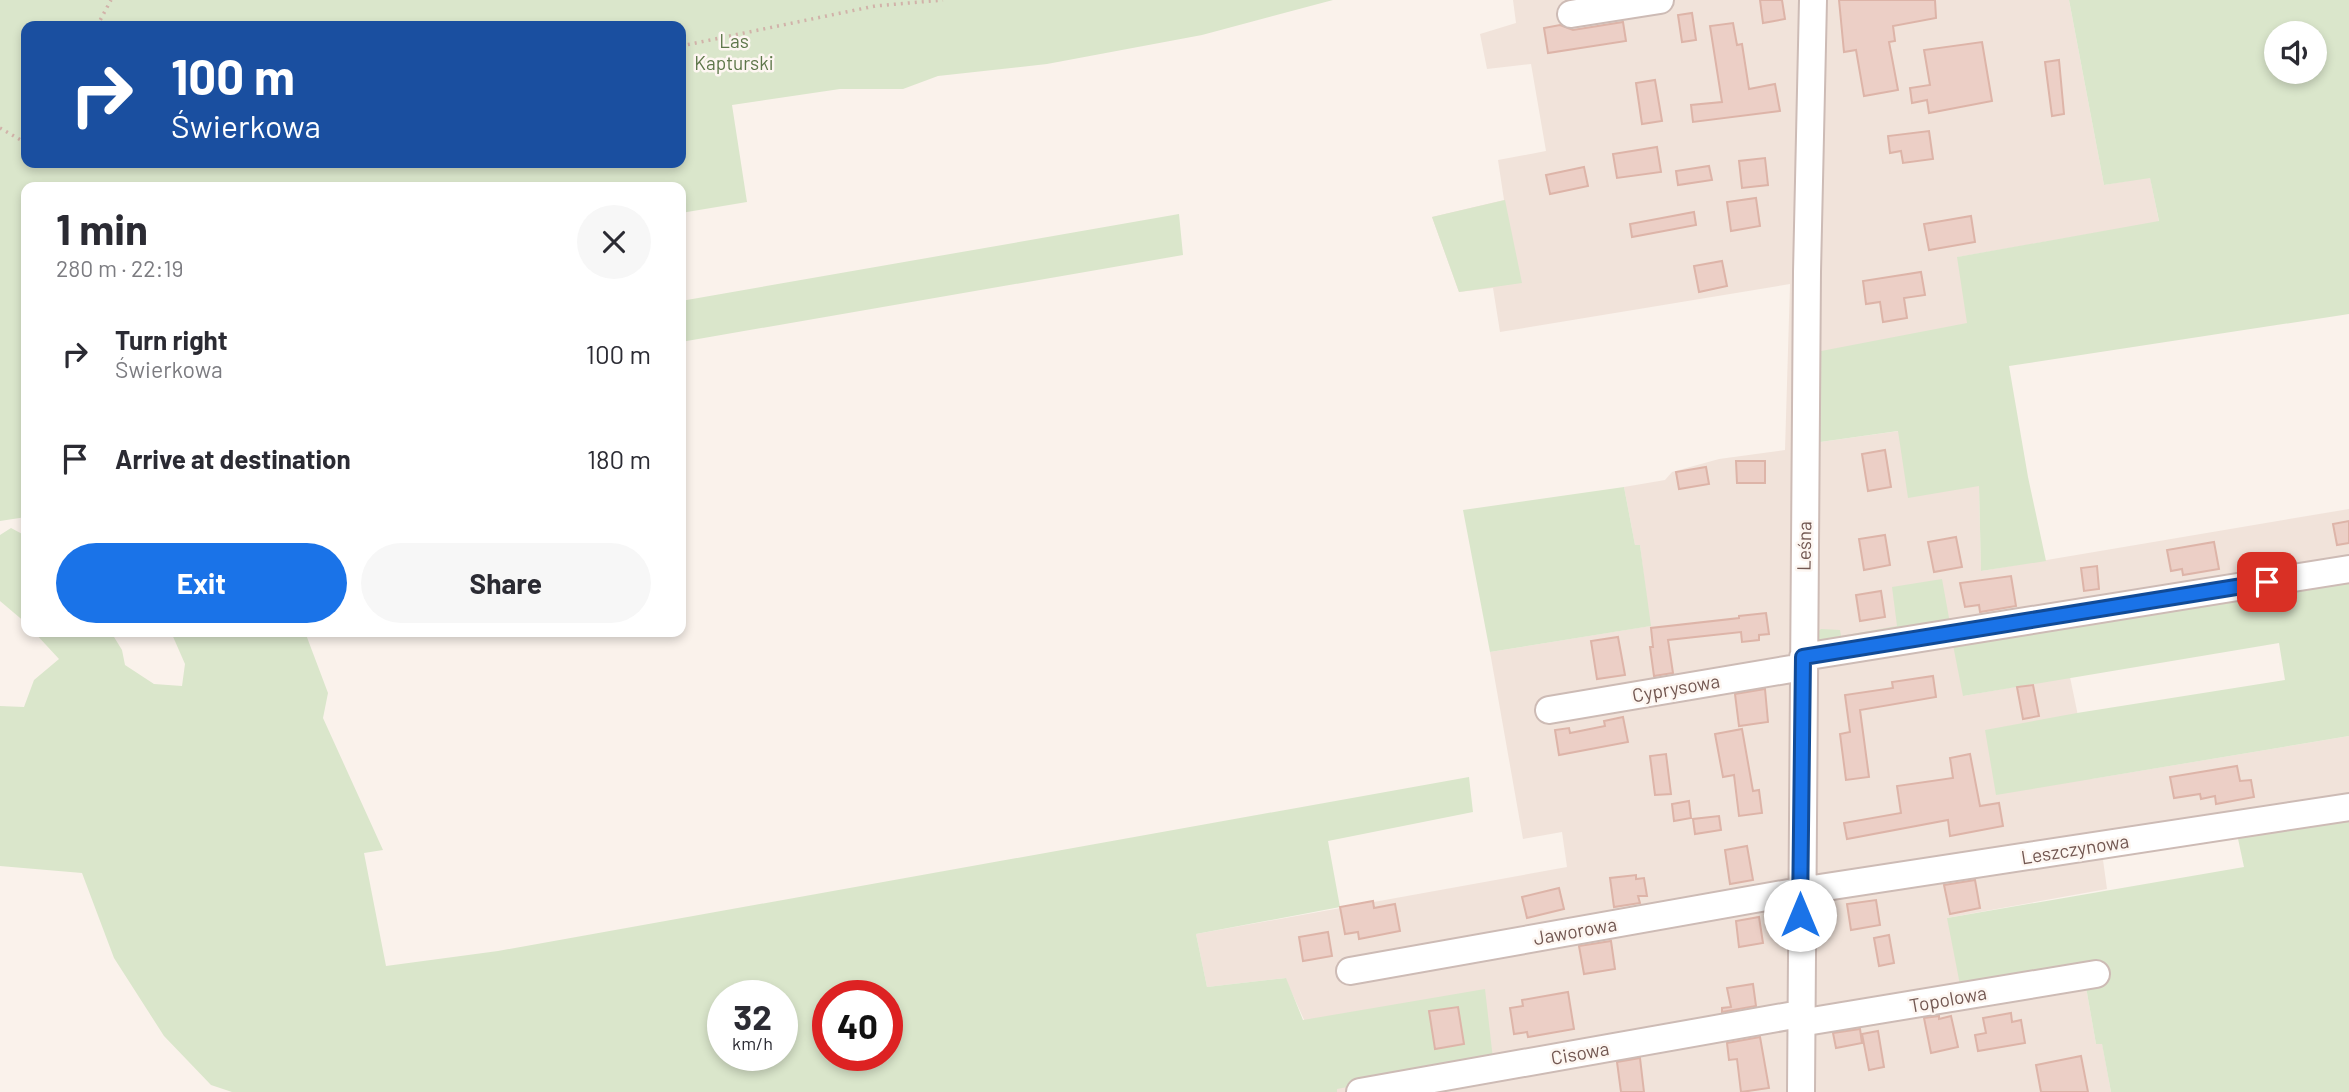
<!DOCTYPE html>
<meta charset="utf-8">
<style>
:root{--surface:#fff;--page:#f7f7f7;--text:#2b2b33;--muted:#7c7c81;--accent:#1a73e8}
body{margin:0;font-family:Barlow,sans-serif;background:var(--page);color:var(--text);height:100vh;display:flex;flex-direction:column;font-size:26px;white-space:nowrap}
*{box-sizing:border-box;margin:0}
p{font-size:23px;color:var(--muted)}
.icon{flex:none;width:38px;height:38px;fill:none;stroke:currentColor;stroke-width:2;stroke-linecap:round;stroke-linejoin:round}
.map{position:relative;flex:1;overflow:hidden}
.side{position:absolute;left:21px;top:182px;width:665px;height:455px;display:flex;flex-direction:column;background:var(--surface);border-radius:14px;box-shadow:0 4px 10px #0003}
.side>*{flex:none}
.guide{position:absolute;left:21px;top:21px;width:665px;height:147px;border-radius:14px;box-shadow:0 4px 10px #0003;background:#1a4fa0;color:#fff;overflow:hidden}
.tools{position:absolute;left:2264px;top:21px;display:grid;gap:14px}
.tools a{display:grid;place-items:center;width:63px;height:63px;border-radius:50%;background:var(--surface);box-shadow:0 4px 10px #0003;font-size:35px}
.speed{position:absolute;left:707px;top:980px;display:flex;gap:14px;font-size:35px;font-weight:700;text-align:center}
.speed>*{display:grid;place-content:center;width:91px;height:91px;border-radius:50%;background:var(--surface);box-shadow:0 4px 10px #0003;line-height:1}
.speed small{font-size:18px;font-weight:400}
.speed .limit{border:10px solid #d22;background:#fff;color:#111}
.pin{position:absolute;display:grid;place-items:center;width:60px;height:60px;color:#fff;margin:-30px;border-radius:14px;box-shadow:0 4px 10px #0006}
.me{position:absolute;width:77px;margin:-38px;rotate:0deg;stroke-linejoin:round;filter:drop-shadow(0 0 5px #0008)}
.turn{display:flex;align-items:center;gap:24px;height:147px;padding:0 35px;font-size:32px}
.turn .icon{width:91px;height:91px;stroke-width:2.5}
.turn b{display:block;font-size:49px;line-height:60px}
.round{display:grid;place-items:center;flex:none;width:74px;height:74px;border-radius:37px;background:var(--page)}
.head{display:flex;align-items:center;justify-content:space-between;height:119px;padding:0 35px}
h1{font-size:42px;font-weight:700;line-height:52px}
.primary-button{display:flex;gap:14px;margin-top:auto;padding:14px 35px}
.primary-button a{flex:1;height:80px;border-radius:42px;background:var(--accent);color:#fff;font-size:28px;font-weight:700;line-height:80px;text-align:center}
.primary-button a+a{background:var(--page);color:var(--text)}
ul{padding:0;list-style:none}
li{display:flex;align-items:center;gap:21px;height:105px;padding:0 35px}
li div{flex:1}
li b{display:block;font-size:26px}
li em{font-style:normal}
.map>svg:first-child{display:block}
</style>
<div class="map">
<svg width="2349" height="1092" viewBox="0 0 2349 1092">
<rect width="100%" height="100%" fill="#faf2eb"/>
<path fill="#f1e3da" d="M1513,0H2069L2104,185L2150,177L2159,222L1958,257L1968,323L1813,443L1899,431L1979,486L1981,571L2349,509V564L1963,696L2070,677L2091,779L2349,736V797L2100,838L2107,889L1947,918L2083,970L2096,1044L2102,1043L2111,1092H1337L1285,978L1207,987L1196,934L1567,867L1562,832L1523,839L1490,652L1650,626L1640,545H1635L1624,487L1665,480L1672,472L1719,459L1785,450L1790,284L1500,332L1493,288L1459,292L1432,217L1504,200L1498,160L1546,151L1531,64L1487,69L1480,34L1516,23Z"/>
<path fill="#dae6cb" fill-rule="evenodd" d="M0,0H1333L1202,35L1047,64L938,76L903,89H840L732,105L747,202L681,213V187H26V517L0,521ZM26,26H681V163H26Z
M2069,0H2349V314L2009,366L2028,477L2046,561L1981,571L1979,486L1908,498L1898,431L1813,443L1816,352L1967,323L1957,257L2159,221L2150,178L2104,185ZM2277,33H2315V72H2277Z
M1505,200L1522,283L1459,292L1432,217Z
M1179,214L1183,255L681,342V301Z
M1624,487L1635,545H1640L1651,626L1490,652L1463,510Z
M11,528L26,536V623L0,601V535Z
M2349,578V736L1996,795L1985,730L2077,713L2285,680L2279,643L1963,696L1953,645Z
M1942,579L1951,629L1817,652V632L1821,629L1840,630L1841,636L1897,626L1892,587Z
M34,632H111L122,650L125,665L154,684L182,686L185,664L171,632H305L328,693L323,718L383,850L364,853L386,966L498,951L1469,777L1473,812L1328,841L1340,907L1196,934L1207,987L1286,978L1303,1020L1485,989L1493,1059L1337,1089V1092H232L211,1085L164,1036L114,958L82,873L0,866V706L24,707L34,680L59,659ZM723,996H782V1055H723ZM828,996H887V1055H828Z
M2349,816V1092H2111L2102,1044H2096L2083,970L1961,990L1947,918L2244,867L2237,834Z"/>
<path fill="#eccfc6" stroke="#ddb4a8" stroke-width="2" d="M1760,0H1782L1785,19L1763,23Z
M1839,0H1935L1936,18L1893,26L1895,41L1889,42L1898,90L1864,96L1856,50L1844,52Z
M1692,13L1696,40L1682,42L1678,15Z
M1623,22L1626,41L1548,53L1544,28L1560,25L1573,30Z
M1733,23L1737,45L1742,44L1749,89L1775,84L1780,111L1693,122L1691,105L1722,102L1710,26Z
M1982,42L1992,101L1929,113L1927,100L1912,103L1910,88L1930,85L1924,50Z
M2059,60L2064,114L2052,116L2045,62Z
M1655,80L1662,121L1642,124L1636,83Z
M1929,131L1933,159L1903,163L1901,151L1890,153L1888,136Z
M1657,147L1661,172L1617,178L1613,154Z
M1765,158L1768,185L1742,188L1739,161Z
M1709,166L1712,180L1678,185L1676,171Z
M1584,167L1588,186L1550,194L1546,175Z
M1756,198L1760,226L1731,231L1727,202Z
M1694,212L1696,225L1632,237L1630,224Z
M1971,216L1975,242L1929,250L1924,224Z
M1722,261L1727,286L1699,292L1694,266Z
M1921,272L1925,295L1904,298L1907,318L1883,322L1880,302L1866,304L1863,281Z
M1885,450L1891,487L1868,491L1862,454Z
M1736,461H1765V483H1737Z
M1706,467L1709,484L1679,489L1676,472Z
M2349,521V543L2337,545L2333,524Z
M1885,535L1890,565L1864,570L1859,539Z
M1956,537L1962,567L1934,572L1928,542Z
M2214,542L2219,569L2183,575L2182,569L2171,571L2167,550Z
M2097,566L2099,589L2084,591L2081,568Z
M2011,576L2016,606L1980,612L1979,605L1965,607L1960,583Z
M1881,591L1885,617L1860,621L1856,595Z
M1766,613L1769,634L1759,635V640L1742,642L1741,632L1668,640L1673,673L1654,676L1650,647H1653L1651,628L1739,618V616Z
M1618,637L1625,675L1597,679L1591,641Z
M1933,676L1936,697L1860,710L1869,777L1846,780L1840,734L1850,732L1845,695L1893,688L1892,682Z
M2033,685L2039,716L2023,719L2017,687Z
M1765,689L1768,722L1739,726L1735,694Z
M1623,717L1628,742L1559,755L1555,730L1569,728L1570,733L1605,726L1604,721Z
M1742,729L1753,791L1759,790L1762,813L1739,816L1734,775L1723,777L1715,734Z
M1666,754L1671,794L1655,795L1650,756Z
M1970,754L1980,806L1999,803L2003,826L1950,836L1948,820L1847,839L1844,823L1901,813L1897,786L1953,778L1950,758Z
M2237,766L2240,781L2251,780L2254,797L2216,804L2215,796L2201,799L2200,794L2174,798L2170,777Z
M1689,801L1691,818L1674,821L1672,804Z
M1719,816L1721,830L1695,834L1693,819Z
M1747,846L1753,880L1730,884L1725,850Z
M1636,875V879L1644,878L1647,896H1638L1640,903L1614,907L1610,878Z
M1975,880L1980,908L1950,914L1944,885Z
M1559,888L1564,909L1527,918L1522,897Z
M1876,900L1880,925L1851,930L1847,904Z
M1373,901L1374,908L1395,904L1400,931L1359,939L1358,932L1345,934L1340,907Z
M1759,917L1763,943L1739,947L1736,921Z
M1328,932L1332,956L1303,961L1299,937Z
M1889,935L1894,963L1879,966L1874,938Z
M1611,941L1615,969L1584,974L1579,946Z
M1753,984L1756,1006L1722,1012V1008L1731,1007L1727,988Z
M1568,992L1574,1029L1528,1037L1527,1032L1514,1034L1510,1008L1523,1006L1522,1000Z
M1458,1007L1464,1044L1435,1049L1429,1011Z
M2011,1013L2012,1022L2021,1020L2025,1043L1978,1051L1975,1035L1986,1033L1983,1018Z
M1939,1016V1019L1951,1016L1958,1047L1931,1053L1924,1018Z
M1860,1029L1862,1043L1836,1048L1833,1033Z
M1878,1031L1884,1067L1869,1070L1862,1034Z
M1760,1037L1769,1088L1741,1092L1737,1059L1729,1060L1727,1043Z
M2081,1056L2088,1092H2041L2036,1065Z
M1640,1058L1644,1092H1621L1617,1062Z"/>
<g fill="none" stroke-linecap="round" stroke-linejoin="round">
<defs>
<path id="minor" d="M1571,14L1660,0
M1803,657L2349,569
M1549,710L1803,667
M1350,971L1800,891L2349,807
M1800,1023L2096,974
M1360,1092L1800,1014
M1801,1092L1807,272L1813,0"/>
</defs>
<use href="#minor" stroke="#cdbbb5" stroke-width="30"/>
<path stroke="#d1b2a9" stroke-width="3.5" stroke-dasharray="2 5" stroke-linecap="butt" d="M97,26L111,0
M681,46L875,6L943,0
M0,128L26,143"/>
<use href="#minor" stroke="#fff" stroke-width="26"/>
</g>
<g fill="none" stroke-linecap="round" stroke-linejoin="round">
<defs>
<path id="route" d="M1800,915L1803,657L2267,582"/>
</defs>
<use href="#route" stroke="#114b97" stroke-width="18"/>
<use href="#route" stroke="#1a73e8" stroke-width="12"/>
</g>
<g text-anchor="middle" stroke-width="5" stroke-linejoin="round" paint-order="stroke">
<g font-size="19" fill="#5e774a" stroke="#fdf6f1">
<text x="734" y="48">Las<tspan x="734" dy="22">Kapturski</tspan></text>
</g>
<g font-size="19" fill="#725751" stroke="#fdf6f1">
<text transform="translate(1804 546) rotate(-89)" y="7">Leśna</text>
<text transform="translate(1676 688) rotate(-10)" y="7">Cyprysowa</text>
<text transform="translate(2075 849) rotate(-9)" y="7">Leszczynowa</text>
<text transform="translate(1575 931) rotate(-10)" y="7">Jaworowa</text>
<text transform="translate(1948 999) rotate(-10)" y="7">Topolowa</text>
<text transform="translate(1580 1053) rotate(-10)" y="7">Cisowa</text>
</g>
</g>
</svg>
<div class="tools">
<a><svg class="icon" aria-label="sound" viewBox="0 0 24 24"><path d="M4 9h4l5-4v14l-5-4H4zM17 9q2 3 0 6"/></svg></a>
</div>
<div class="speed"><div>32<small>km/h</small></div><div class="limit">40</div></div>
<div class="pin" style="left:2267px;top:582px;background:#d93025"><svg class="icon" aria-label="arrive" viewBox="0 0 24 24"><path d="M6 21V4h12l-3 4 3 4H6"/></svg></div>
<svg class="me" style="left:1800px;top:915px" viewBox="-20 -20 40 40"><circle r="19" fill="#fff"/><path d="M0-13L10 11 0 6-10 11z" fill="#1a73e8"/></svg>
<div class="guide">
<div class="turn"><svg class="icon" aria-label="right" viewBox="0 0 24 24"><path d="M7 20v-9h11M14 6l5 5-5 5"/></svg><div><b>100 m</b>Świerkowa</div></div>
</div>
<section class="side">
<div class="head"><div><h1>1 min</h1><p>280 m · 22:19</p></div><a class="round"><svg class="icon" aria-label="close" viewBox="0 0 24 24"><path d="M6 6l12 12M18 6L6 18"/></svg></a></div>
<ul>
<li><svg class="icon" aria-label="right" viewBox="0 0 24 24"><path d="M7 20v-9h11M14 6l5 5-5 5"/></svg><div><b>Turn right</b><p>Świerkowa</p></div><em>100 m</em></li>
<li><svg class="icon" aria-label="arrive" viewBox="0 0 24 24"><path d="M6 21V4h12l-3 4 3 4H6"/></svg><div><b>Arrive at destination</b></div><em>180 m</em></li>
</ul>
<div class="primary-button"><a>Exit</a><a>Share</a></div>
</section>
</div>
